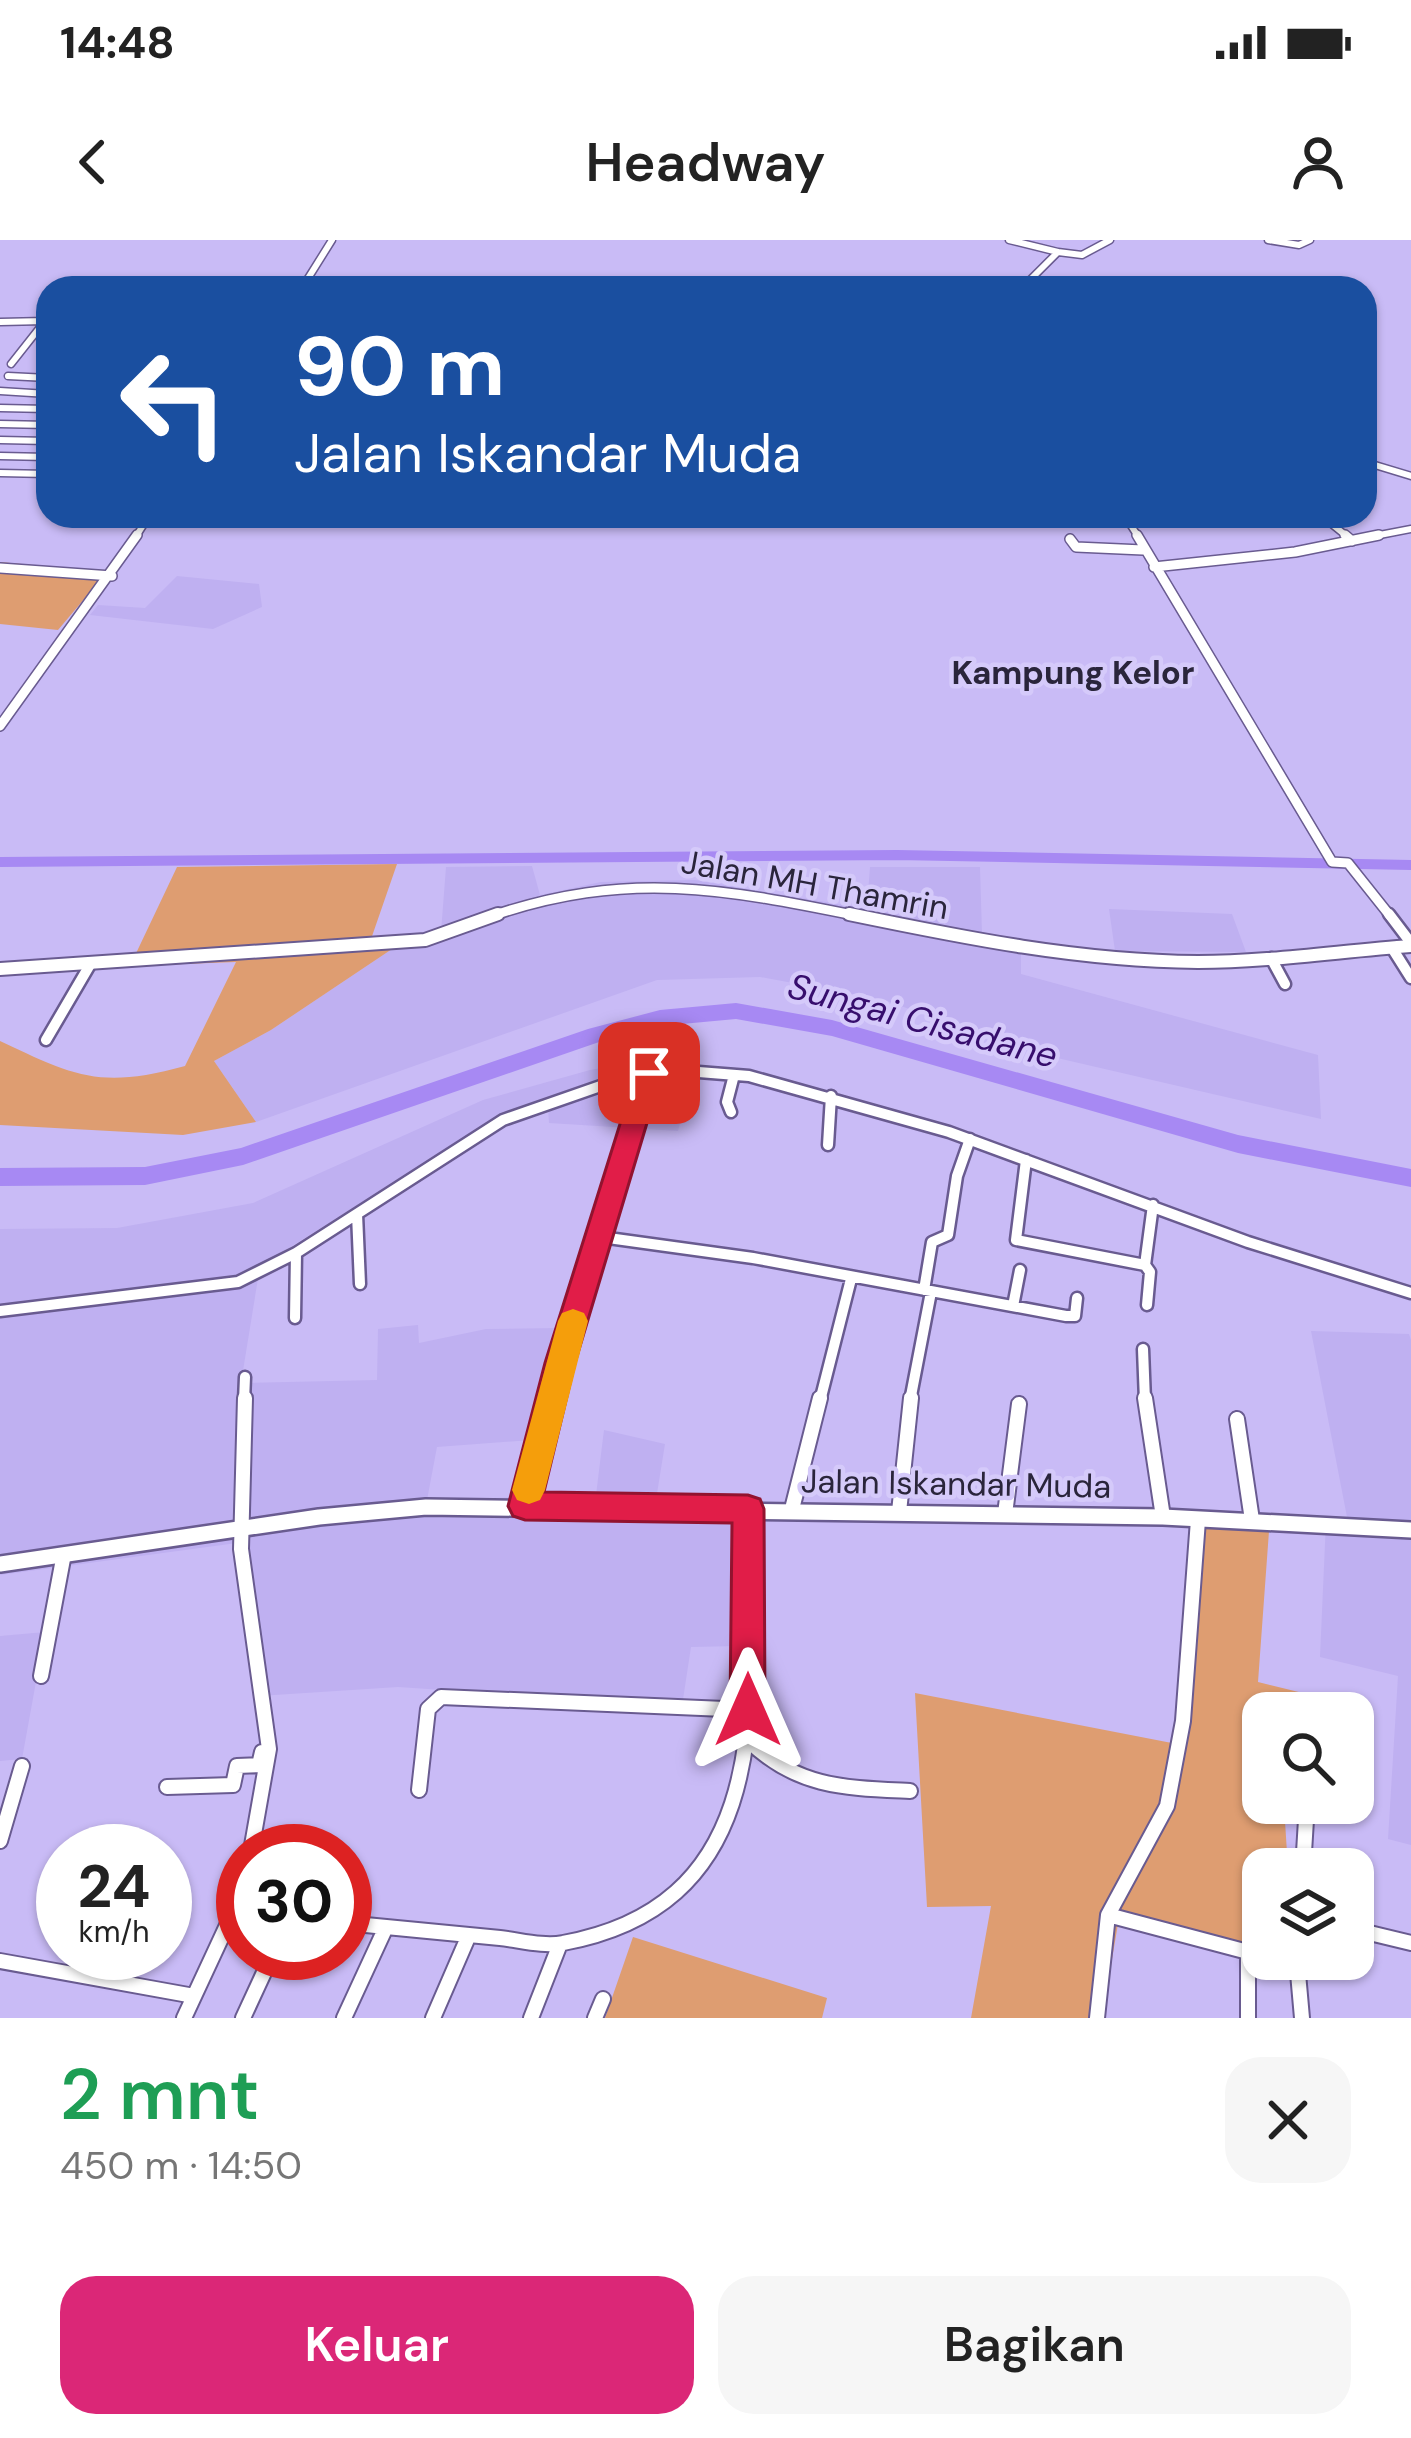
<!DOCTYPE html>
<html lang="id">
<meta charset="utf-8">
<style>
:root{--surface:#fff;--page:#f6f6f6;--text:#222;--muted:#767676;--accent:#db2777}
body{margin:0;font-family:"DM Sans",sans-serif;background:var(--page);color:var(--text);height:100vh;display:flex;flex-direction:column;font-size:45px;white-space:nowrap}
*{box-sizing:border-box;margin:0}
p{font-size:39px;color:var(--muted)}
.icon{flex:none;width:66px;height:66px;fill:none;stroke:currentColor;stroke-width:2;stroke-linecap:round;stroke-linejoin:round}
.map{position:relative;height:1778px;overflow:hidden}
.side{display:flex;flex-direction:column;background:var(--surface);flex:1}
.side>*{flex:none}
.hud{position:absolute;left:36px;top:36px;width:1341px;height:252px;border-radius:36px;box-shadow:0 3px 9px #0004;background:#1a4fa0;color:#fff;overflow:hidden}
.fabs{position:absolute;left:1242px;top:1452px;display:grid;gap:24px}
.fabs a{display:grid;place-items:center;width:132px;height:132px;border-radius:24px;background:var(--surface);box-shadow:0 3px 9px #0004;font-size:60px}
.speed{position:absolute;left:36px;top:1584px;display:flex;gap:24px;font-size:60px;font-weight:700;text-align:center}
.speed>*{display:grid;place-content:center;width:156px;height:156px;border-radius:50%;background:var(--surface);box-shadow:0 3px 9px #0004;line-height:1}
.speed small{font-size:30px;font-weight:400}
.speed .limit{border:18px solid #d22;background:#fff;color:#111}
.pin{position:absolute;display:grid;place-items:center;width:102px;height:102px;color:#fff;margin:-51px;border-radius:24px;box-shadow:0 6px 18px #0006}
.me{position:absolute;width:132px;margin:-66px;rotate:0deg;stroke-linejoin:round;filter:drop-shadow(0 0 9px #0008)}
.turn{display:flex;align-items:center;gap:42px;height:252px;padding:0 60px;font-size:54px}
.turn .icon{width:156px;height:156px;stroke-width:2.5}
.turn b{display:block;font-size:84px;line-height:102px}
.round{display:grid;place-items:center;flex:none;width:126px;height:126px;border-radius:36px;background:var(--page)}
.summary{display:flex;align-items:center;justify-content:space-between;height:204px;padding:0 60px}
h1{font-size:72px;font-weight:600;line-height:90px;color:#1e9e55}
.button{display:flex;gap:24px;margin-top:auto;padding:24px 60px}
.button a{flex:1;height:138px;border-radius:36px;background:var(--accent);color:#fff;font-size:48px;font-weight:600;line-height:138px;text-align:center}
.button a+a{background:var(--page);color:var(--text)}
.status{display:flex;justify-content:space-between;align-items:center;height:84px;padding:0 60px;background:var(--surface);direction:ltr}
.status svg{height:33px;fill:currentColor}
header{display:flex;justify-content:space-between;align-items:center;height:156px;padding:0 60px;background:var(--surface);font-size:54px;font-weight:600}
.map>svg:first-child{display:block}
</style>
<div class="status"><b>14:48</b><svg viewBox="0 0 49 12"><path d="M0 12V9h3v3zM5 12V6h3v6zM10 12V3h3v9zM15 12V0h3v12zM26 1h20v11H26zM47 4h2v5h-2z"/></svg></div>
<header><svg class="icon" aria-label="back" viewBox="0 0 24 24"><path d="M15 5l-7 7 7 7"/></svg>Headway<svg class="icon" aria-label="person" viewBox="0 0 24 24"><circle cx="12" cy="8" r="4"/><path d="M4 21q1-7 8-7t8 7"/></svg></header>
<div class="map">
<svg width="1411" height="1778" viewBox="0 0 1411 1778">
<rect width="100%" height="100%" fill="#c9bbf6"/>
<path fill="#bfb0f1" d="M177,336L259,344L262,367L213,389L90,375L98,365L145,368Z
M532,626L540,655L601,642L695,640L914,677L917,657L868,653L870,627H980L982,694L1021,700V734L1318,815L1321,879L1027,811L884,760L760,737L657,740L256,882L214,821L271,790L404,701L441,692L446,627Z
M1109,669L1232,674L1246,712L1115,711Z
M699,811L678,891L549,883L548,868L503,882L372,956L260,1026L241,1143L377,1140L378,1089L418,1085L419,1103L486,1089L560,1088L532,1200L437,1207L427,1260L596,1255L604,1190L665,1204L654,1272L734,1273L739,1406L691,1407L682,1466L398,1447L259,1456L237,1303L0,1335V989L117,988L253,963L483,860L590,830Z
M1311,1091L1409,1094L1411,1100V1605L1388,1599L1398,1436L1320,1417L1326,1281L1347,1277Z
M45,1392L22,1519L0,1521V1396Z"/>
<path fill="#de9d71" d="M0,322L107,332L58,390L0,384Z
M397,624L370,702L404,701L271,790L214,821L256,882L183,895L0,885V801C76,837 101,849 185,826L236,722L130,726L177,627Z
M1196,1287L1269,1291L1258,1442L1311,1455L1310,1473H1263V1563H1304L1303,1584L1285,1581L1288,1629H1263V1712L1119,1678L1102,1778H971L991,1666L927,1667L915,1453L1177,1504Z
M633,1697L827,1758L822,1778H605Z"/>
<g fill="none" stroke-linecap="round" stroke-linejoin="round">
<path stroke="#a789f3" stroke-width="10" d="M0,622L897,615L1411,625"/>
<path fill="#a789f3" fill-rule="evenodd" d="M736,763L832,780L1238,895L1411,929V947L1238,913L832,796L736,779L660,786L602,801L243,925L145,945L0,946V928L145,927L241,908L588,789L660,770Z"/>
<defs>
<path id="minor-far3" d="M1009,0L1058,12
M1268,0L1299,5L1310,0
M302,48L332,0
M1022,48L1058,12L1082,15L1110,0
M0,82L45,81
M11,124L45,81
M8,136L48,138
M0,151L48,154
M0,168L48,169
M0,184L48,185
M0,200L48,201
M0,216L48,217
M1365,222L1411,236
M0,233L48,234
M1125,276L1139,298
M1328,281L1349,298
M135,298L149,276
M1364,298L1411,289"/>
<path id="minor-far2" d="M1137,295L1332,622L1348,623L1391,677
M1345,295L1352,301
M1070,299L1076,307L1143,310
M1154,327L1295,312L1379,295
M0,328L112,336
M0,486L137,295"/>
<path id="minor-far1" d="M1389,674L1411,703
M1392,708L1411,738
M1271,718L1285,744
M46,800L91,723
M731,872L727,862L734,835
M828,905L831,856
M1026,920L1016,1000L1145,1025L1150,1032L1147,1065
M357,974L360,1044
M601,997L753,1018L1066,1076H1075L1077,1058
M1145,1025L1153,965
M924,1050L932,1002L948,995L957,936L970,899
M1013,1066L1020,1030
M0,1071L238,1042L296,1013L503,880L612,842L686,831L749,836L949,892L1248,1002L1411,1053
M295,1078L296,1013
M1143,1109L1145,1161
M244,1161L245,1137
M551,1161L649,834
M820,1161L851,1039
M910,1161L931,1052"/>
<path id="minor" d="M245,1158L241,1309L269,1509L251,1611
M1145,1158L1163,1277
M1237,1179L1252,1280
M525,1266L551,1158
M792,1269L820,1158
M899,1272L911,1158
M1005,1274L1019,1164
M41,1436L63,1319
M750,1502C798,1548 847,1548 910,1551
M167,1547L233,1545L237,1526L259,1525L262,1512
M419,1550L428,1469L441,1457L748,1470
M0,1601L22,1526
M1303,1629L1307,1563
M1108,1675L1263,1716
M345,1683C397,1688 448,1693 500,1698C519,1700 544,1707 563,1703C787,1662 749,1440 748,1269
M1353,1689L1411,1703
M1248,1713V1778
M1275,1719H1297
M0,1721L194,1756
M1297,1722L1302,1778
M184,1778L243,1651
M243,1778L273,1713
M344,1778L386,1687
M433,1778L469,1695
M531,1778L560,1704
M595,1778L603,1759
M1097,1778L1108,1675L1167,1566L1183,1481L1198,1280"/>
<path id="tertiary-far2" d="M489,677C627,629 725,649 863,677"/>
<path id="tertiary-far1" d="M849,674C965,698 1079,721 1198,722C1268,722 1341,711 1411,706
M0,729L425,700L498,674"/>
<path id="tertiary" d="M0,1324L319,1277L426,1267L1163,1277L1411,1290"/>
</defs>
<use href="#minor-far3" stroke="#695b90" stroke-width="9"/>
<use href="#minor-far2" stroke="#695b90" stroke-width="12"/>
<use href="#minor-far1" stroke="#695b90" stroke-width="15"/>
<use href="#minor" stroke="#695b90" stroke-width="18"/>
<use href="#tertiary-far2" stroke="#695b90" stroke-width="12"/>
<use href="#tertiary-far1" stroke="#695b90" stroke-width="16"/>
<use href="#tertiary" stroke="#695b90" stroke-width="20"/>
<use href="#minor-far3" stroke="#fff" stroke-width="6"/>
<use href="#minor-far2" stroke="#fff" stroke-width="9"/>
<use href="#minor-far1" stroke="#fff" stroke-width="10"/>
<use href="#minor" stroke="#fff" stroke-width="14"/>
<use href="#tertiary-far2" stroke="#fff" stroke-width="9"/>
<use href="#tertiary-far1" stroke="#fff" stroke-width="12"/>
<use href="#tertiary" stroke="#fff" stroke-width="15"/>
</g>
<path fill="#e11d48" stroke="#92132f" stroke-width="3" d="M649,824L662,833L575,1123L544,1252L748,1255L760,1259L764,1269L765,1470L760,1481L748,1486L735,1481L730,1470L732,1283L525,1280L513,1276L508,1266L545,1123L636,833Z"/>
<path fill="#f59e0b" d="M573,1069L584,1073L588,1081L545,1250L540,1260L529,1264L517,1260L512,1250L558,1081L562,1073Z"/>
<g text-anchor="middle" stroke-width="9" stroke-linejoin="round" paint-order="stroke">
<g font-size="33" font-weight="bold" fill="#2a253b" stroke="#d5cafa">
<text x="1073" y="444">Kampung Kelor</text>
</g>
<g font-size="33" fill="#2a253b" stroke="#d5cafa">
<text transform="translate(815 644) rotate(10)" y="12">Jalan MH Thamrin</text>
<text transform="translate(956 1243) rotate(1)" y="12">Jalan Iskandar Muda</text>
</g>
<g font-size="36" font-style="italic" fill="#370e6d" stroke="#d5cafa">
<text transform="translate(923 780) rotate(15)" y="13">Sungai Cisadane</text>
</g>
</g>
</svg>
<div class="fabs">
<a><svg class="icon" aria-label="search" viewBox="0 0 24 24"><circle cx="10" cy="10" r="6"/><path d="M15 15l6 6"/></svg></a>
<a><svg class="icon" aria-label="layers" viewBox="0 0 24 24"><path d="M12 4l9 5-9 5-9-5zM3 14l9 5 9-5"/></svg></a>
</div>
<div class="speed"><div>24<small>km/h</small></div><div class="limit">30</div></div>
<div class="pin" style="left:649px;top:833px;background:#d93025"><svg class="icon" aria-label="arrive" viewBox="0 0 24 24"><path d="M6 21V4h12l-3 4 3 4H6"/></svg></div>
<svg class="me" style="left:748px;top:1470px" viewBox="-20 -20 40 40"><path d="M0-17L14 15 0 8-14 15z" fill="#e11d48" stroke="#fff" stroke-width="4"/></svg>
<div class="hud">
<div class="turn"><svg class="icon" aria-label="left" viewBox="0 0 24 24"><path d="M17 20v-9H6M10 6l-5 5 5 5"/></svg><div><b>90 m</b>Jalan Iskandar Muda</div></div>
</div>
</div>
<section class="side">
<div class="summary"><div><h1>2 mnt</h1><p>450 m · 14:50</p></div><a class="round"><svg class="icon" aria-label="close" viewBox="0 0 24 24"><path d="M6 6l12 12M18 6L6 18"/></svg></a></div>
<div class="button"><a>Keluar</a><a>Bagikan</a></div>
</section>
